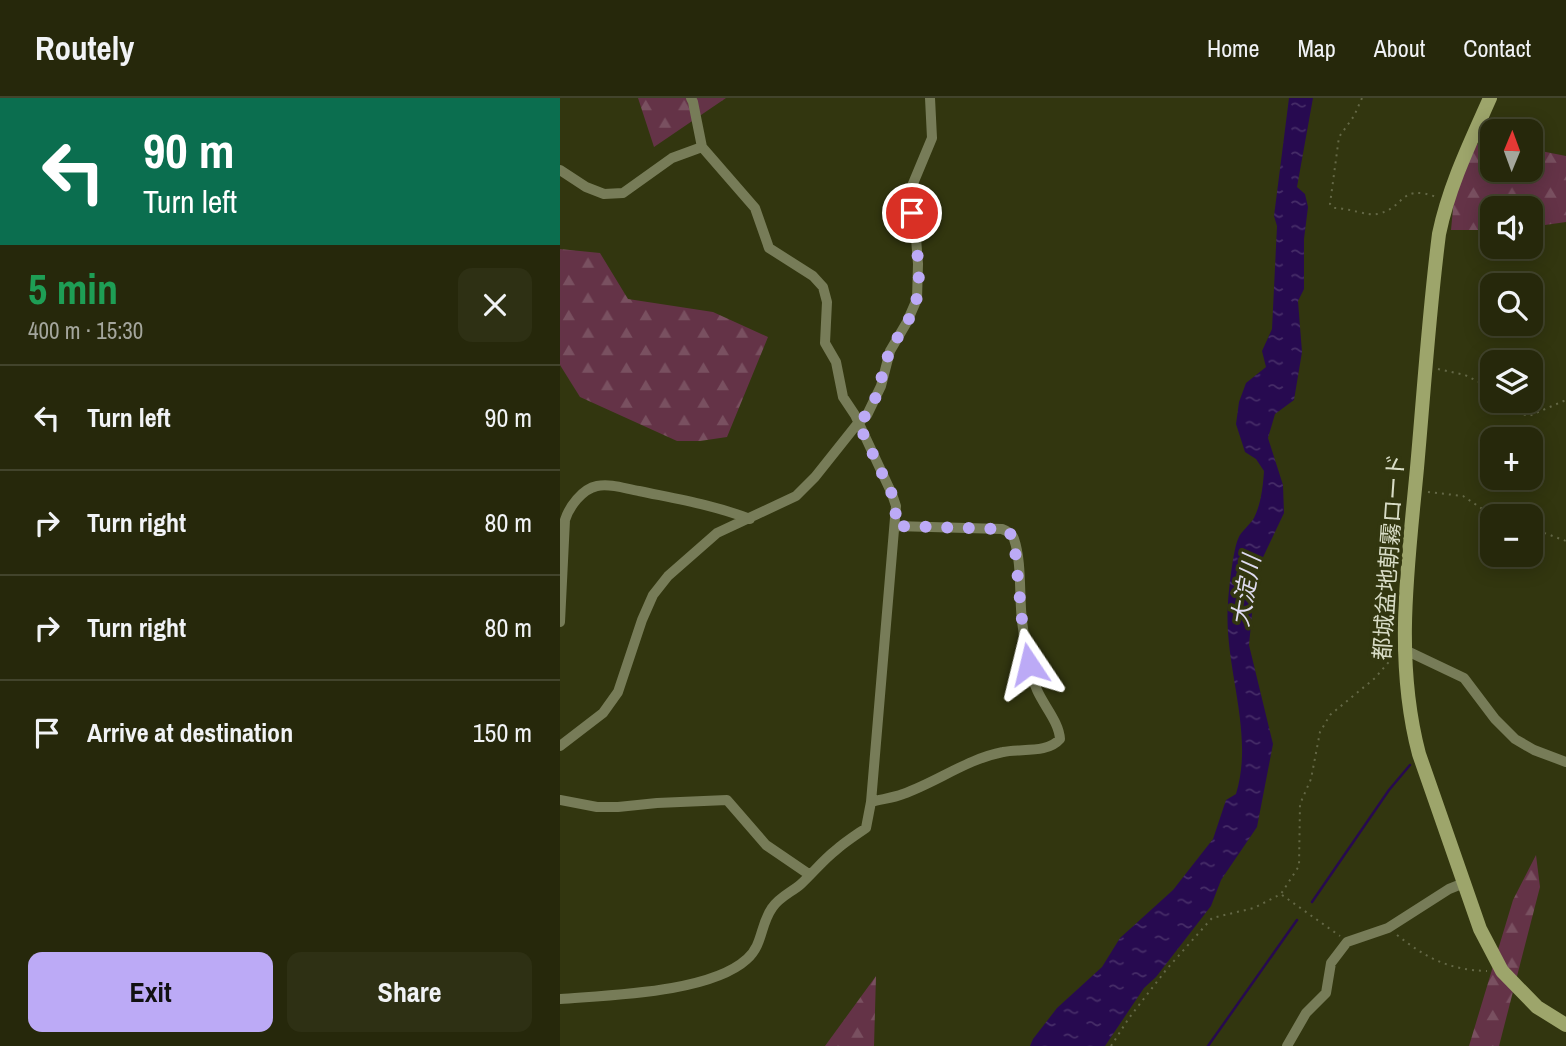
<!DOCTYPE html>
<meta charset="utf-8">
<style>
:root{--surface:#26280b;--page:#2e3014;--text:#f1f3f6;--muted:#a4a69d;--line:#42442c;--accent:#bcaaf6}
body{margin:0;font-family:"Archivo Narrow","Noto Sans JP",sans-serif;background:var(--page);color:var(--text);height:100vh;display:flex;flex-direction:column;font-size:26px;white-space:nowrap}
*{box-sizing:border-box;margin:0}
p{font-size:23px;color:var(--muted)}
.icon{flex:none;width:38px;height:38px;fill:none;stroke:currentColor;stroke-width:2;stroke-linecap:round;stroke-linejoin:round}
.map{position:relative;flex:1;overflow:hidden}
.side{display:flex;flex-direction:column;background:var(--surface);width:560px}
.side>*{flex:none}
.guide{background:#0b6e4f;color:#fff;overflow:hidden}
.needle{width:46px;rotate:1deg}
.fabs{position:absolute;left:920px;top:21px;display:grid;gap:14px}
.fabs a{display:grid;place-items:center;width:63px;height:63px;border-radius:14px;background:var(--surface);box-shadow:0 4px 18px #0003,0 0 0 2px var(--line);font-size:35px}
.pin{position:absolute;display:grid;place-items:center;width:60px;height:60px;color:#fff;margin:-30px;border:4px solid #fff;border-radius:50%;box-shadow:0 2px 7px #0007}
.me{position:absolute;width:77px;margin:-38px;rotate:350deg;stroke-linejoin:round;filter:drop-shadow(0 0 5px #0008)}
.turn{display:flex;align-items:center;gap:24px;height:147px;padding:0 28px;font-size:32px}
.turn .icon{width:91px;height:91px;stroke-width:2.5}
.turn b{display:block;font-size:49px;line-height:60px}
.round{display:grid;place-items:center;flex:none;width:74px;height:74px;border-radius:14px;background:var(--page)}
.summary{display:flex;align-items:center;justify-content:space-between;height:119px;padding:0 28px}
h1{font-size:42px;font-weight:800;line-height:52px;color:#1e9e55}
.button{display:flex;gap:14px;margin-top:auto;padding:14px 28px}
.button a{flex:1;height:80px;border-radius:14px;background:var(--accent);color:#111;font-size:28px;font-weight:800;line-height:80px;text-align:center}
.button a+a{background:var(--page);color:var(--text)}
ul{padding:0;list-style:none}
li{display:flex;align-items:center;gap:21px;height:105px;padding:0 28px;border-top:2px solid var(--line)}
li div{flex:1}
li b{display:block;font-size:26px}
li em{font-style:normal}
header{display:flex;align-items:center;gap:42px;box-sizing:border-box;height:98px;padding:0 35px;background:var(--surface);border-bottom:2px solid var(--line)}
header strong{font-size:33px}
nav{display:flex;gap:38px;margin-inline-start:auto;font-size:24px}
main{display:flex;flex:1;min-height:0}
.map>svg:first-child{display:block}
</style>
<header>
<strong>Routely</strong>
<nav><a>Home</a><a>Map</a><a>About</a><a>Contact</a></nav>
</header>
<main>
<section class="side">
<div class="guide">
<div class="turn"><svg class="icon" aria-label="left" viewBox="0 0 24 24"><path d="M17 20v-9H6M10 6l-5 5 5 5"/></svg><div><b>90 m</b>Turn left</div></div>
</div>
<div class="summary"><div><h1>5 min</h1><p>400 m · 15:30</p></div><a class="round"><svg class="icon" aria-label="close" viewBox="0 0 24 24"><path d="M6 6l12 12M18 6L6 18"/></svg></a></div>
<ul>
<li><svg class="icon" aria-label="left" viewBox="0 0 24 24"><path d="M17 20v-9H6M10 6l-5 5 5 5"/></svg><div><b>Turn left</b></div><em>90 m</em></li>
<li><svg class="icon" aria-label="right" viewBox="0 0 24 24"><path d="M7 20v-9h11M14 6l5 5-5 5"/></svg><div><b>Turn right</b></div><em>80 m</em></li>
<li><svg class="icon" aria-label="right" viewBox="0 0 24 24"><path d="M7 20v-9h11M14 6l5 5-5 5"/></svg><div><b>Turn right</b></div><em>80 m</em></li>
<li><svg class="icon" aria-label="arrive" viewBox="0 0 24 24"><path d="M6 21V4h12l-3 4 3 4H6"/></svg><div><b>Arrive at destination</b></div><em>150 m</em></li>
</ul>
<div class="button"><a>Exit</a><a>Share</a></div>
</section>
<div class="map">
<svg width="1006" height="948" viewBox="0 0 1006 948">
<defs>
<pattern id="forest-firs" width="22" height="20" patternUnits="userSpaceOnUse" patternTransform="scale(1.75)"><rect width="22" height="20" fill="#643347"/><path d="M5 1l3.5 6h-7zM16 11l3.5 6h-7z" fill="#795060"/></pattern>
<pattern id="water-ripples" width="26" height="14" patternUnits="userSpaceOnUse" patternTransform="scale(1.75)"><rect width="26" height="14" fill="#270a50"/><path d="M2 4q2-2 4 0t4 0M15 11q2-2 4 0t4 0" fill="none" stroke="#462d68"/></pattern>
</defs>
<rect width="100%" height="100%" fill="#32360f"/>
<path fill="url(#forest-firs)" d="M78,0H166L94,49Z
M928,38L933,39V72H971V51L1006,58V124L971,129V110H933V132H891L894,100L915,48Z
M0,151L40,155L68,201L153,214L208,239L167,339L140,343H117L20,299L0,267Z
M976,757L980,789L939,948H909L953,802Z
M316,878L314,948H265Z"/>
<path fill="url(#water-ripples)" d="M729,0H753L737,89L745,96L748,109L744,141V191L738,203L742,254L734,302L715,316L708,340L723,387L724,415L696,474L689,547L713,646L697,729L661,782L651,808L596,879L584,890L545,948H470L473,941L497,910L542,869L560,840L613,792L653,741L666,702L676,696C695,634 663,568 668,505C669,490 673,453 678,441C681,433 690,427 694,420C701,406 703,388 704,373L696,361L685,354L676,326L679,304L686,285L706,269L702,253L712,231L717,128L714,118Z"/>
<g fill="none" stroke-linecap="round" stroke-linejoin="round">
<path stroke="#270a50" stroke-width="2.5" d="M752,804L829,692L850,667
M648,948L737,822"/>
<path stroke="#646846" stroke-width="2" stroke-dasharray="2 5" stroke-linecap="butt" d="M802,0L794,18L779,39L770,106L774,110C789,110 807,118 817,116C845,111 839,85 876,99
M878,271L905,277L933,291
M948,303L962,316L969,318L1006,302
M868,394L903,398L933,418
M971,430L1006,443
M722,797L780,838
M837,837C866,860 889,872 927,873
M551,948L569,920L606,872L652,820L694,810L721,796L739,768L740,706L751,681L760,634L770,617L815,580L834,558"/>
<path stroke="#777c58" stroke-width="10" d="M0,72L26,89L44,96L63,95L112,60L142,49
M0,524L5,422C9,409 22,391 37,388C51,385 66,391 79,393C117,401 154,407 190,421
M843,551L904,580L935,621L955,641L974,652L1006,664
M0,648L43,615L58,594L82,522L93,497L108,478L157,435L236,398L255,379L298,325L307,317L321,288L330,253L347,224L357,201L358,166L352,88L372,40L370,0
M0,702L37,709H58L97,705L167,702L206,747L250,777
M311,704C322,701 333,700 343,696C377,684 407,661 443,654C461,650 487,656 500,641C499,624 484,608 477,592C468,571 465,546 462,523C459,498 462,464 454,441C452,435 447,433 442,431L335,428
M0,901C49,897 150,895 187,861C203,847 200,827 212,810C219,799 232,794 241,786C253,775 263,762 276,752C285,744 296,737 306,730L311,704L336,408L332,396L295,317L283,299L276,264L265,245L267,204L263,189L253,178L209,150L195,110L142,49L133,4L131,0
M727,948L746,915L766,895L771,865L787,844L828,830L889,791L904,785"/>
<path stroke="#9da56b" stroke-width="14" d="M930,0C910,45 889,88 879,136C869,214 864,292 857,370C848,467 834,561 859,656L920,831L942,873L977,909L1006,927"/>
</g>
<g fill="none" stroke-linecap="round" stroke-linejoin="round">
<path stroke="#bcaaf6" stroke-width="12" stroke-dasharray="0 21.6" d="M352,115C355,141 363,178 356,203C352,221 339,235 331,251C319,276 321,306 298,325L332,396L336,408L335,428L442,431L449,434L454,441L462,522L469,566"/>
</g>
<g text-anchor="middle" stroke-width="7" stroke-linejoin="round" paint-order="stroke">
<g font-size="23" fill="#d8dcc6" stroke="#32360f">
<text transform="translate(829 459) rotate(-86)" y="8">都城盆地朝霧ロード</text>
</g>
<g font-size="24" font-style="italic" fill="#dfdbf0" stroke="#32360f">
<text transform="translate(686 493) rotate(-80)" y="8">大淀川</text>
</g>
</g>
</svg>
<div class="fabs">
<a><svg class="needle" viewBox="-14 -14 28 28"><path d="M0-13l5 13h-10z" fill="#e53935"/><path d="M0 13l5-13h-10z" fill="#a4a69d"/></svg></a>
<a><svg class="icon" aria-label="sound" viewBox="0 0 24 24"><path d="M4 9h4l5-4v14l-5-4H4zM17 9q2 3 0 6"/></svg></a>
<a><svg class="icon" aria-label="search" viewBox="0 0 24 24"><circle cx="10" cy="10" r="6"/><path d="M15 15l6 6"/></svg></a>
<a><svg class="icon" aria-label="layers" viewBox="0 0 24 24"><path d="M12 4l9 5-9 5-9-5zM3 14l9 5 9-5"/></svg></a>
<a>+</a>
<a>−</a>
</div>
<div class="pin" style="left:352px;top:115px;background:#d93025"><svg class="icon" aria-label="arrive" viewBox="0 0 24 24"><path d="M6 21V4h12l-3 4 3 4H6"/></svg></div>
<svg class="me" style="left:469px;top:566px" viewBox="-20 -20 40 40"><path d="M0-17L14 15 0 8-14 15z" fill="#bcaaf6" stroke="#fff" stroke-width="4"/></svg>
</div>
</main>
